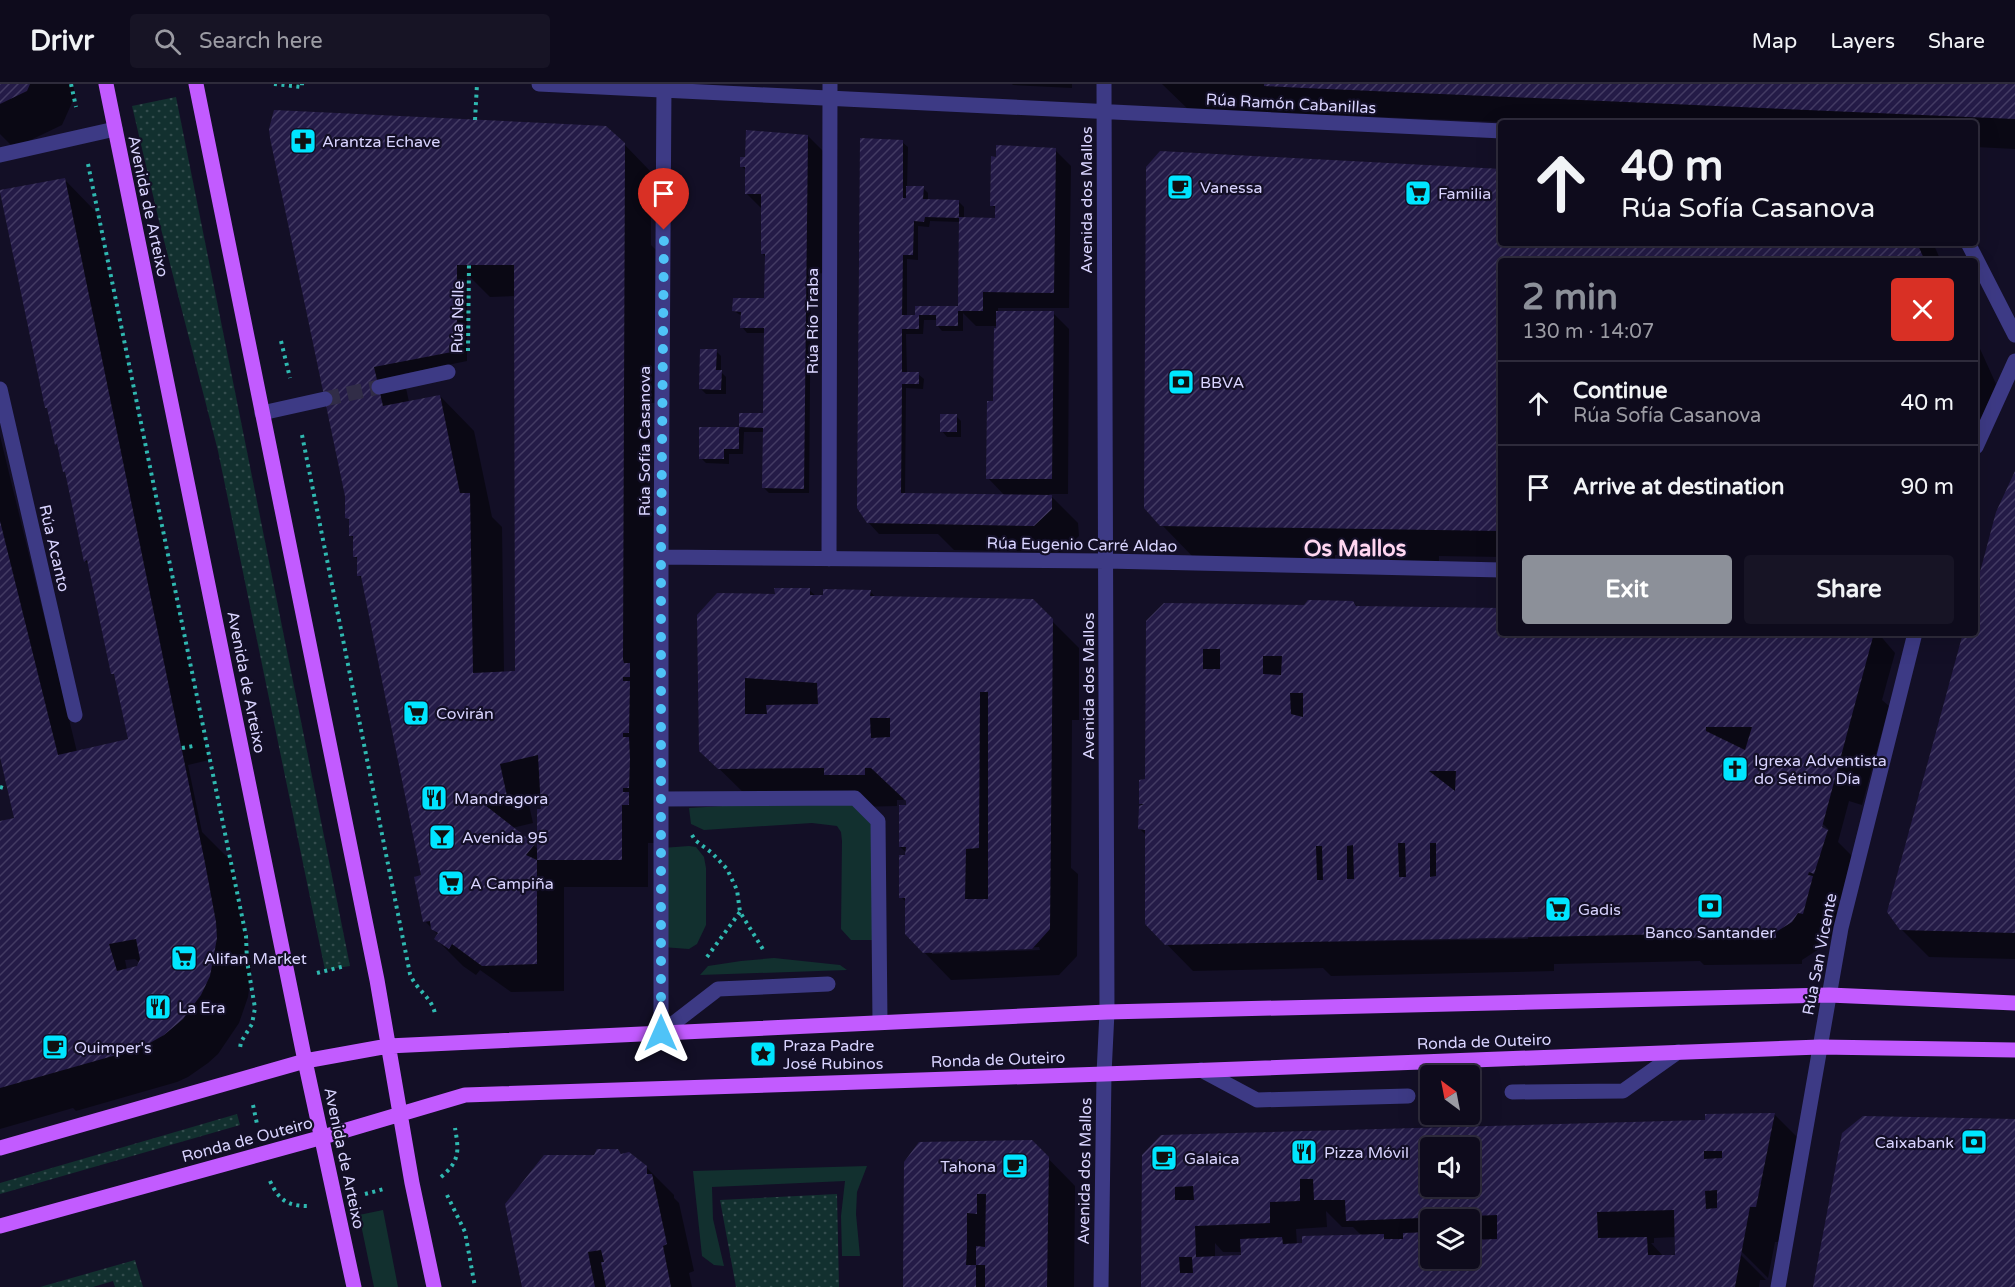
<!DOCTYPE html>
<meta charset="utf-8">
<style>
:root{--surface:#0e0b1c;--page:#171425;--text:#f1f3f6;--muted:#9b9ba3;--line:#2e2b3b;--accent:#8c9099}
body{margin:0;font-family:"Varela Round",sans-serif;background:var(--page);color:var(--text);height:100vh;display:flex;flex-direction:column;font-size:22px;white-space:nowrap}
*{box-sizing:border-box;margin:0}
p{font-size:20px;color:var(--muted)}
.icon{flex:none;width:33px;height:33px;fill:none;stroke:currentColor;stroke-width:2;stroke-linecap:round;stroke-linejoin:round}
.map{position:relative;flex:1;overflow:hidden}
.sheet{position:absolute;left:1498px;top:174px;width:480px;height:378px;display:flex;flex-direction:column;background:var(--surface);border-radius:6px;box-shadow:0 6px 24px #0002,0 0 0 2px var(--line)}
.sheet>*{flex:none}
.hud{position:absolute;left:1498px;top:36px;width:480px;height:126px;border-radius:6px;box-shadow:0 6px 24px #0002,0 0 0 2px var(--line);background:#0e0b1c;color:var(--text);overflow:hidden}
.needle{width:39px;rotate:328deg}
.buttons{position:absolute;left:1420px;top:981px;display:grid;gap:12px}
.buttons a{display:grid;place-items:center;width:60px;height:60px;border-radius:6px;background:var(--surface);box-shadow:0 6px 24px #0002,0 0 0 2px var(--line);font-size:30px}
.pin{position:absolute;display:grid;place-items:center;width:51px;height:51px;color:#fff;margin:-62px -26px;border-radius:50% 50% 50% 0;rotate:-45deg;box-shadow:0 0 6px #0007}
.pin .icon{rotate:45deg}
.me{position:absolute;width:66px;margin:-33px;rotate:0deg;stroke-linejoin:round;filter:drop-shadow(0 0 4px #0008)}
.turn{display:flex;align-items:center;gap:21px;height:126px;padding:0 24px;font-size:27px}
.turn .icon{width:78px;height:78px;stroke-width:2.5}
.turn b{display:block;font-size:42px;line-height:51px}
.round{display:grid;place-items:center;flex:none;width:63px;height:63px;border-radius:6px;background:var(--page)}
.headline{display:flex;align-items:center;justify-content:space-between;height:102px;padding:0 24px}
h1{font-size:36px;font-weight:800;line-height:45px;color:var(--accent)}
.cta{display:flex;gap:12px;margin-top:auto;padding:12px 24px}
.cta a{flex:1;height:69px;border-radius:6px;background:var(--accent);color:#fff;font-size:24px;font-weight:800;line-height:69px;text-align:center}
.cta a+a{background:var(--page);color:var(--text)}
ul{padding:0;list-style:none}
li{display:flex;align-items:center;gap:18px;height:84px;padding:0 24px;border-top:2px solid var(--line)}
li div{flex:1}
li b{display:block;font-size:22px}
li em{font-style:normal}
header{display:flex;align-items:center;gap:36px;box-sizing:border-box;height:84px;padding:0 30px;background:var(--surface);border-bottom:2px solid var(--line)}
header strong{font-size:28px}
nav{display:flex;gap:33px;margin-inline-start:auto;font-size:21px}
.search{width:420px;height:54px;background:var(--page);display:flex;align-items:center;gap:15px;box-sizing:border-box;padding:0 21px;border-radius:6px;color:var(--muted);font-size:22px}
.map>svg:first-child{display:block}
</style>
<header>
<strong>Drivr</strong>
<div class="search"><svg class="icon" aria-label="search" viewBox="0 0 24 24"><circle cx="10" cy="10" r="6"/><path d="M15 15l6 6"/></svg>Search here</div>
<nav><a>Map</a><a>Layers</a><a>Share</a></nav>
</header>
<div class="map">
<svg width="2015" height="1203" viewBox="0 0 2015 1203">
<defs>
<pattern id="park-dots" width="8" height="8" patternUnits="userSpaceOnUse" patternTransform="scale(1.5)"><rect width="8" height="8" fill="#12302f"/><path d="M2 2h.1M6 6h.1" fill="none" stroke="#344d4e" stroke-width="1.8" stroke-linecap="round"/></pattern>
<pattern id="building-hatch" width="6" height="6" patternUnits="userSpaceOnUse" patternTransform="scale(1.5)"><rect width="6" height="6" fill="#241b47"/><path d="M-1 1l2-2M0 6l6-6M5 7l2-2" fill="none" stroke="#433b63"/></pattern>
</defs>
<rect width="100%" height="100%" fill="#130f26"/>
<path fill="#12302f" d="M855,714L878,737L879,856H851L841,845L842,757L841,748L837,742L812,739L704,746L691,740L689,724Z
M689,762L696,763L704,773L706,784V841L697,860L689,865L662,863V764Z
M774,874L840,881L847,886L700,891L708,882L741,877Z
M867,1082L857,1108L856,1130L860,1172H842L841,1132L845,1097L712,1103L713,1135L724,1182L714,1181L702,1172L693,1087Z
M383,1126L398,1203H374L359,1131Z"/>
<path fill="url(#park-dots)" d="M176,13L350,882L325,886L218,367L159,137L132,22Z
M237,1030L240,1041L0,1110V1099Z
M837,1110L839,1203H736L720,1116Z
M135,1176L143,1203H115L113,1197L93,1203H40Z"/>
<path fill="#0007" fill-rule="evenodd" d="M0,0H73L75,12L62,41L14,64L0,50Z
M287,0H301V2H288Z
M1012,0H1072V4L1013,1Z
M1162,0H2015V65L1976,63V39H1527L1336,31V36L1192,29Z
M808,52L824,68L827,189L811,190L809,409H769L764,404L765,348H744L743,370H729V380L706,379L701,374V344L740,345L741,331H765V249H747L742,243V232L734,227L766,216V174L762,169V125L746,109L747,87L741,82L747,74Z
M272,54L624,60L651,88V161L656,166V319H651L650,422L655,427L657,759H648V803H564V907L511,908L480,886L476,891L463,882L436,855L438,851L425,837L422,792L364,497L359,492V477L355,473L354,455L350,451V437L346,433V414ZM467,190L490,213L516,212V589H504L502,443L492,433L474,347L440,312L409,318L403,290L467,277ZM542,709L543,726L539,766L512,744L533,739L527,712Z
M902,58L908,63L907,103L923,104L928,109V117L959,118L964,123V135L996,136V126L992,121L1055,66L1071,82L1069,224H998V228L1053,229L1069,245L1068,410H1049L1078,439L1079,452L1062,468L954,466L938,450H879L868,438ZM930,137L961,138L959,224L917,223L916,233L907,232V175L918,176V142L929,143ZM963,229L976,242H997L995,319L988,394L1005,412L905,411L906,304L923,305L924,295L918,290H907L906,250H923L924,236H937V241L942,247H963Z
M64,95L96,128L209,676L188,681L202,748L232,778L250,874L251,890L248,913L239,939L218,970L208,979L188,993L177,998L76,1027L73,1024L0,1045V739L16,736L0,667V352L77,668L129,656L117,594L112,589L90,482L85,477L67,390L64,387L60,363L56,360L49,326L46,323ZM135,875L140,879L138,883L127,886L125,876Z
M1502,159H1933L1941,177H1502V473L1439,472V477H1391L1384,469V472L1335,471V476L1194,474L1162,441Z
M1976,256L1996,300L1976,346Z
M716,267L721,272V288L726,293V310H706L701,305Z
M956,332L961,337V353H947L942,347Z
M2015,391V875L1929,873L1901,845L1965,549H1976V509L1997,431Z
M809,506L816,512L870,507L876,514L1032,517L1079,564V636H1072L1071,784L1078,790L1077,872L1059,891L951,896L924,868L907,819L901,813L907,772V769L900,763L907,718L903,714V716H897V722L857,723L846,711L747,712L701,667L776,512ZM1039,863L1040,866L932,870V867Z
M1353,518L1358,523L1502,549H1878L1895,569L1882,616L1889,622L1862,721L1849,717L1838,758L1854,774L1841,816L1832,813L1839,820L1830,856L1825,855L1819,865L1802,876V880L1704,881L1700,877L1554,880V887L1331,892L1323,884L1193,887L1146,839V751L1140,745L1144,723L1140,720L1147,697V537ZM1821,738L1829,746L1828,747L1821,743ZM1528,852V855L1328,858V855Z
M1774,1030L1809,1065L1791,1157L1775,1158L1768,1194L1740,1166V1170L1766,1196H1760L1759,1203H1142L1143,1071L1705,1038ZM1431,1064H1470V1102H1431ZM1326,1127L1342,1143H1353L1362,1152L1297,1161L1296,1145L1327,1143ZM1431,1136H1470V1174H1431ZM1676,1153L1677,1172H1663L1651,1159H1654V1154ZM1215,1159L1223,1168H1243V1175L1215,1173Z
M1031,1057L1075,1102L1074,1203H905L906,1079Z
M617,1066L623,1071L646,1083L674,1111V1114L679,1119L694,1187L689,1189L692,1203H523L595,1072Z"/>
<path fill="url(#building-hatch)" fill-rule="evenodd" d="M0,0H30L27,7L0,20Z
M1264,0H2015V35L1305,4L1264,2Z
M274,26L606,42L625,59L623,575L624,579H630V593H623V597H630L629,649H623V653H629L630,675L629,704H623V708H629V721H622V776H537V725H541L538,671L500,680L507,712L481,718L535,760L526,771L537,776V880L482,882L452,860L449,865L434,855L438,849L431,845L430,837L423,838L414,793L421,791L361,492H357V473H353V452H349V435L345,434V412L270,54L269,45ZM457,181H514L515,587L473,589L470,409H460L440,311L383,322L374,283L457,267Z
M746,46L808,51L804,405L762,404L763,344L739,343V329H763L764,244H740L741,228L732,227L733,214H764L765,170H761V110H745V83H740V73H745Z
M860,54L903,56V114H906V102H924L923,115L959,116V133L995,134V122H990L991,72L996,73V61L1056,64L1054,209L983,208V227H958V242H936V231H919V245H902V288H919V300H902L901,409L1052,411V425L1034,442L867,439L857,424ZM925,133L959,134L958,222H915V231H902L903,171H913L914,137L924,138Z
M1160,67L1502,85V159H1917L1925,177H1502V447L1160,442L1144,424L1146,83Z
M65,94L205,779L216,838L217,854L210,892L201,911L183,935L164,951L141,964L0,1004V737L14,734L0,673V437L58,671L128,655L114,590H111L87,476L84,478L65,388H63L57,360L55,361L47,324H45L0,108V106ZM136,855L140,875L137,882L117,887L109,860Z
M996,227H1054L1052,395H986L987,317H993L994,244H996Z
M700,265H717L716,286H722L721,306L699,305Z
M940,330H957V348H940Z
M699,343H739V365H724V375H699Z
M2015,387V849L1900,846L1887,828L1963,549H1976V503L1996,428Z
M774,504H810V511H823V505L871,506L870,512H872L1033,515L1053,535L1050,845L1032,865L923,869L905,850V814H899V771H905L906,763H899V721H906V717L871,684H865V691H824V684L718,685L699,667L697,531L717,509L775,510ZM745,594L817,599L818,620L766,621L767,630H745ZM980,608H988V815H965L966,765L979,764ZM870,634H890V653L871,654Z
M1308,516L1353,517L1356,522L1502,524V549H1874L1822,743L1828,746L1814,790L1809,788L1808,791L1813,792L1803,830L1798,829L1792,838L1776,848V854H1747L1746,849V853L1675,854V850L1165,861L1145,840V746L1138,745L1139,722L1144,720H1139V696L1145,695L1146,537L1164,519L1304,521ZM1203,565H1220V585H1203ZM1263,572H1282L1281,591L1263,590ZM1290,609H1303V633L1291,630ZM1706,643H1752L1745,666L1706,647ZM1429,687H1456L1455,707ZM1398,759H1405L1406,793H1399ZM1430,759H1436V792L1430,793ZM1353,761L1354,795H1347V762ZM1316,762H1322L1323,796H1317Z
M1775,1029L1756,1123H1750L1735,1203H1141L1142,1071L1161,1051L1703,1036H1705V1030ZM1431,1064H1470V1102H1431ZM1704,1067H1722V1074L1704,1075ZM1300,1095H1313L1314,1116H1345L1346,1137L1497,1131V1155L1470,1156V1174H1431V1148L1403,1149V1155H1384V1150L1302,1152V1159L1283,1160L1282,1153L1240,1155L1241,1171L1196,1173L1195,1142L1270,1139V1118L1300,1117ZM1193,1102L1194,1116H1175V1103ZM1717,1106V1124L1706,1125L1705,1107ZM1674,1126L1675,1171H1648L1647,1153L1598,1154L1597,1128ZM1179,1173H1192L1193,1189H1180Z
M1863,1032L2015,1035V1203H1813L1842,1049Z
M1032,1056L1049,1073L1047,1203H985V1181H976V1162L985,1163L986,1110H977V1130L967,1129V1163L966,1181H976V1203H903L904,1078L919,1058Z
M597,1065H618L621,1070L629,1068L647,1082V1090H652L667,1160L663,1162L671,1203H606L601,1178H604L601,1166L588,1168L595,1203H522L505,1120L544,1071H594Z"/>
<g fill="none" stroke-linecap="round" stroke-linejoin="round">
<path stroke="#312d47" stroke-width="15" stroke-dasharray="15 8" stroke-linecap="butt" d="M325,315L379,303"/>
<path stroke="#2fb8b0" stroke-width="4" stroke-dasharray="3 4.5" stroke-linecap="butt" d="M71,0L76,23
M274,0L302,3V0
M475,36L477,0
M88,80L246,852L247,877L255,924L252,940L241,958L240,964
M281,257L290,294
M468,267L469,181
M302,351L410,890C416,906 432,913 435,930
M182,664L193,662
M0,703L7,705
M692,751L695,756L712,769L727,785L737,806L740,828L764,867
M707,873L740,828
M317,889L345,882
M253,1021L257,1040
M441,1093C460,1077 459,1067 455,1044
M270,1097C279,1116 287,1122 308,1122
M365,1110L384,1105
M447,1111L465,1148L475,1203"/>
<path stroke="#3d3a85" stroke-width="15" d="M539,0L1502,47
M0,71L115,45
M1968,159L2015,251
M379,303L448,288
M0,305L75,631
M262,329L325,315
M1976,363L2015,277
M661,473L1106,477L1502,486
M829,475L830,0
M662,715L855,714L878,737L880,938
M661,949V473L664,0
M661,949L718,905L828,900
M1201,986L1257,1016L1408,1012
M1512,1008L1623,1007L1678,968
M1101,1203L1104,990L1107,928L1104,0
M1778,1203L1841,844L1915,549"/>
<path stroke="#c25bff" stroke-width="15" d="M106,0L305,977L354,1203
M196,0L377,896L412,1099L434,1203
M0,1064L305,977L388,962L1107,928L1829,911L2015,919
M0,1142L323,1053L465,1011L1104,990L1820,963L2015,966"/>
</g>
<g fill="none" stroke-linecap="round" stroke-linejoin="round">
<path stroke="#4fc3f7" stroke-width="10" stroke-dasharray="0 18" d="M661,949V473L664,146"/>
</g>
<defs>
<symbol id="pharmacy-square" viewBox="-11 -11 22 22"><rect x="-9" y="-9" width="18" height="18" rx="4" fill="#00e5ff" stroke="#130f26"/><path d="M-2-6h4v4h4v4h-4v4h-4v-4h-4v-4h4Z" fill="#111"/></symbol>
<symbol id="cafe-square" viewBox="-11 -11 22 22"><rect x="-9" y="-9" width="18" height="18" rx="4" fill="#00e5ff" stroke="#130f26"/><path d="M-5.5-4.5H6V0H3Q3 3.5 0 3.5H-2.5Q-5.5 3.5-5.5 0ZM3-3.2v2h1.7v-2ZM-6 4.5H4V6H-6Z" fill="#111"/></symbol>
<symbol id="supermarket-square" viewBox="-11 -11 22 22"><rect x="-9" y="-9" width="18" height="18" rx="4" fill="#00e5ff" stroke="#130f26"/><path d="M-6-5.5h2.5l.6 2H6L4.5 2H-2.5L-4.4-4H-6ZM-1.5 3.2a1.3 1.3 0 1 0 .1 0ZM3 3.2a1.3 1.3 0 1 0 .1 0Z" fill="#111"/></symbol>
<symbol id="bank-square" viewBox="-11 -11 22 22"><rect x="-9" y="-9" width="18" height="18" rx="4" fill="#00e5ff" stroke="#130f26"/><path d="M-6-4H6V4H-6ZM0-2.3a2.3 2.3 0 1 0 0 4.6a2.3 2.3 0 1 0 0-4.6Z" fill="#111"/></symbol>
<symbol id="church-square" viewBox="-11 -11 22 22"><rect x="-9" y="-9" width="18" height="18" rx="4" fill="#00e5ff" stroke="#130f26"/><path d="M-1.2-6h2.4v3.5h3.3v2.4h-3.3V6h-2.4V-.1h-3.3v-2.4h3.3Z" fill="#111"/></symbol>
<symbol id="restaurant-square" viewBox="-11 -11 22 22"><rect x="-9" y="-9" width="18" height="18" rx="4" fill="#00e5ff" stroke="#130f26"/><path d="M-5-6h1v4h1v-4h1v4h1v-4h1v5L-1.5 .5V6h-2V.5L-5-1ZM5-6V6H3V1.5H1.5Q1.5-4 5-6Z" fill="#111"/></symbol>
<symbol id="bar-square" viewBox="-11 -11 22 22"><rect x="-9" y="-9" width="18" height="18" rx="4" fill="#00e5ff" stroke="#130f26"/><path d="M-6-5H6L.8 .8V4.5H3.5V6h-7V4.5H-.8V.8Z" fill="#111"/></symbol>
<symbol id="sight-square" viewBox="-11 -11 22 22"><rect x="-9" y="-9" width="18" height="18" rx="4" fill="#00e5ff" stroke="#130f26"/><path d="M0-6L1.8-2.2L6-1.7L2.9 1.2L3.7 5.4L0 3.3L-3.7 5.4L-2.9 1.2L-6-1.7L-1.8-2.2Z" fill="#111"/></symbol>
</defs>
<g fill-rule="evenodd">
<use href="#pharmacy-square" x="288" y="42" width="30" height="30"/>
<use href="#cafe-square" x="1165" y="88" width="30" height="30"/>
<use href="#supermarket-square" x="1403" y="94" width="30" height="30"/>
<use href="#bank-square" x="1166" y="283" width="30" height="30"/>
<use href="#supermarket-square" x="401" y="614" width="30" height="30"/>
<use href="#church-square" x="1720" y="670" width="30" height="30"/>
<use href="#restaurant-square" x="419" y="699" width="30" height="30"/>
<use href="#bar-square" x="427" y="738" width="30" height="30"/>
<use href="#supermarket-square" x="436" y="784" width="30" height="30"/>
<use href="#bank-square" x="1695" y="807" width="30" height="30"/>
<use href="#supermarket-square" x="1543" y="810" width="30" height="30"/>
<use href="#supermarket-square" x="169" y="859" width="30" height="30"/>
<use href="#restaurant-square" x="143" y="908" width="30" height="30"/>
<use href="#cafe-square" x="40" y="948" width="30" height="30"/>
<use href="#sight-square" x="748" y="955" width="30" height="30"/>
<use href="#bank-square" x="1959" y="1043" width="30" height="30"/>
<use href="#restaurant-square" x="1289" y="1053" width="30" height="30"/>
<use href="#cafe-square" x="1149" y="1059" width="30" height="30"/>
<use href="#cafe-square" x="1000" y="1067" width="30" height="30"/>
</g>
<g text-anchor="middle" stroke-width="4.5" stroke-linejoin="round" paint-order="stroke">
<g font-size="16" fill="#d9d4ff" stroke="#130f26">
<text transform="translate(1291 19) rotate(3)" y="6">Rúa Ramón Cabanillas</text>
<text transform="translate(1086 116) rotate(-90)" y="6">Avenida dos Mallos</text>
<text transform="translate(149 122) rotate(78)" y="6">Avenida de Arteixo</text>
<text transform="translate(457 233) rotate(-89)" y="6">Rúa Nelle</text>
<text transform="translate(812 237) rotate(-90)" y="6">Rúa Río Traba</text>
<text transform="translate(644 357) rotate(-90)" y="6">Rúa Sofía Casanova</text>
<text transform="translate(1082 460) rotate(1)" y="6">Rúa Eugenio Carré Aldao</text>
<text transform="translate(55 464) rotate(77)" y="6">Rúa Acanto</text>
<text transform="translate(247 598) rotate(79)" y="6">Avenida de Arteixo</text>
<text transform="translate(1088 602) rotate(-90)" y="6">Avenida dos Mallos</text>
<text transform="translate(1819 870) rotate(-79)" y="6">Rúa San Vicente</text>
<text transform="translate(1484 957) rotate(-2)" y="6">Ronda de Outeiro</text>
<text transform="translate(998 975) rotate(-2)" y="6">Ronda de Outeiro</text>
<text transform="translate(247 1055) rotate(-15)" y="6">Ronda de Outeiro</text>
<text transform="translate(345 1074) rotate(78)" y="6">Avenida de Arteixo</text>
<text transform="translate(1084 1087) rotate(-89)" y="6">Avenida dos Mallos</text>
</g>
<g font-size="16" fill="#d9d4ff" stroke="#130f26" text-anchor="start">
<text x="322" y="63">Arantza Echave</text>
<text x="1200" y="109">Vanessa</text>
<text x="1438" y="115">Familia</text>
<text x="1200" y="304">BBVA</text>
<text x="436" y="635">Covirán</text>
<text x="1754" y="682">Igrexa Adventista<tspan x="1754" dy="18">do Sétimo Día</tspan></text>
<text x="454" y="720">Mandragora</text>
<text x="462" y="759">Avenida 95</text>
<text x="470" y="805">A Campiña</text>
<text x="1578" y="831">Gadis</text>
<text x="1710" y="854" text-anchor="middle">Banco Santander</text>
<text x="204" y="880">Alifan Market</text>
<text x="178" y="929">La Era</text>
<text x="783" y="967">Praza Padre<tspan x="783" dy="18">José Rubinos</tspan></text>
<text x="74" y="969">Quimper's</text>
<text x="1954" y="1064" text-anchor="end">Caixabank</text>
<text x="1324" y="1074">Pizza Móvil</text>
<text x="1184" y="1080">Galaica</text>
<text x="996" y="1088" text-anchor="end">Tahona</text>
</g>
<g font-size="22" font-weight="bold" fill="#ffd6f0" stroke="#130f26">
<text x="1355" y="472">Os Mallos</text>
</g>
</g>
</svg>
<div class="buttons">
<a><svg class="needle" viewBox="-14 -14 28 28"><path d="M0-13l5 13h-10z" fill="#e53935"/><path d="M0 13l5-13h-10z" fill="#9b9ba3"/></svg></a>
<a><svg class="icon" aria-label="sound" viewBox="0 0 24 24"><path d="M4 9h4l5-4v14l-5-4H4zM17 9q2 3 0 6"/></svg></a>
<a><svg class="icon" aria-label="layers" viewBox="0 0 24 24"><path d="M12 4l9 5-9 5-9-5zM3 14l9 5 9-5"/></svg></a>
</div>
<div class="pin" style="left:664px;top:146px;background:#d93025"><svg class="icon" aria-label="arrive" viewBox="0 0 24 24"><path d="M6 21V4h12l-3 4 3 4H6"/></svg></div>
<svg class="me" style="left:661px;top:949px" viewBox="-20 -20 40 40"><path d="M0-17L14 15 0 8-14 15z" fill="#4fc3f7" stroke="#fff" stroke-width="4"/></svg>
<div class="hud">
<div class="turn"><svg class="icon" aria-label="ahead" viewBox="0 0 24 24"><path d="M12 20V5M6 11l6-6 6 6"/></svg><div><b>40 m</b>Rúa Sofía Casanova</div></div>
</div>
<section class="sheet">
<div class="headline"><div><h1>2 min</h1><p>130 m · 14:07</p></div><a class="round" style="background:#d93025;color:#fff"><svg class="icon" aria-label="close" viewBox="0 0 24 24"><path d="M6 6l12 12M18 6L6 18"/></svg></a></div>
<ul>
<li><svg class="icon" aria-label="ahead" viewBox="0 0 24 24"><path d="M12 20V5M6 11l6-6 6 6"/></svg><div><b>Continue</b><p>Rúa Sofía Casanova</p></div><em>40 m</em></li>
<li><svg class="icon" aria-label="arrive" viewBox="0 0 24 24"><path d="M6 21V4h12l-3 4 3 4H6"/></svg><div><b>Arrive at destination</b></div><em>90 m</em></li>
</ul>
<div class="cta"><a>Exit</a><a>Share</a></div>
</section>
</div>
